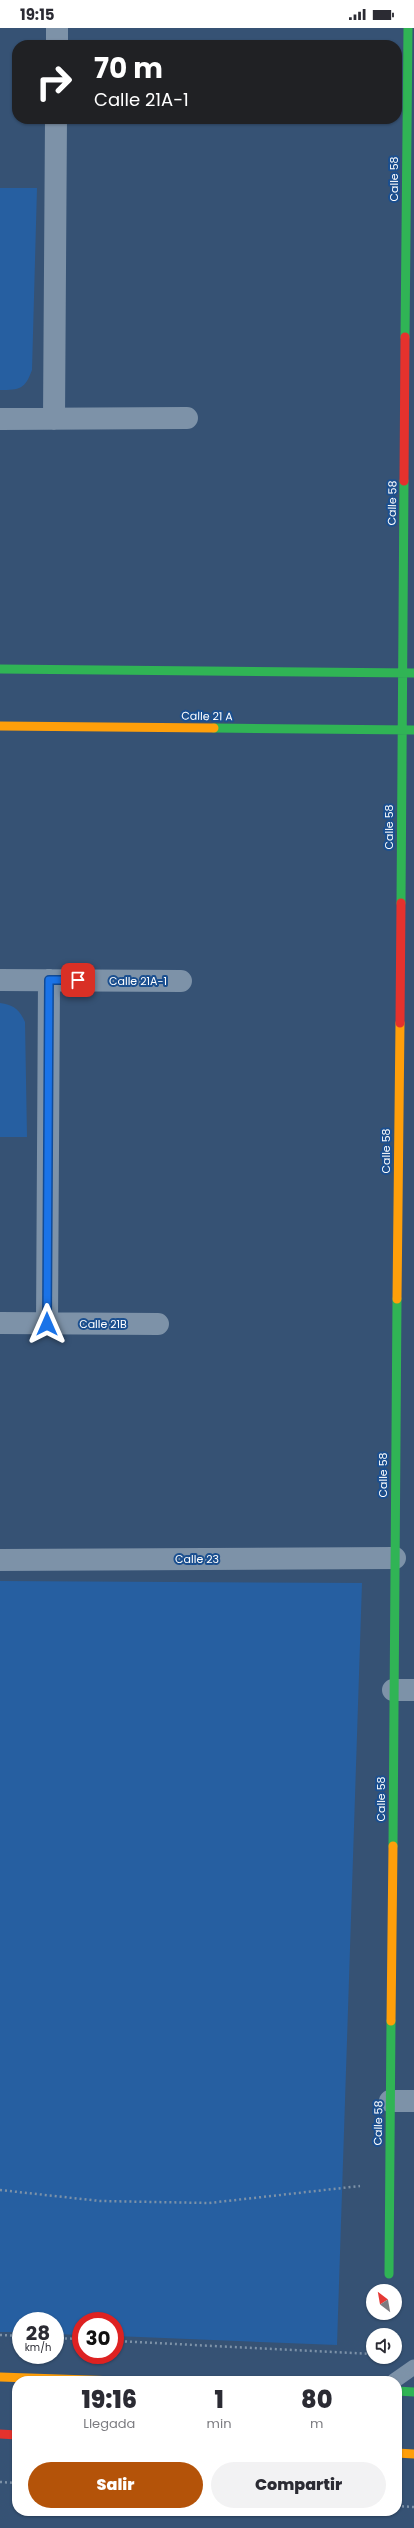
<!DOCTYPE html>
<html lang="es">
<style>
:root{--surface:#fff;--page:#f2f2f3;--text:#2b2b33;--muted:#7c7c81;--accent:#b45309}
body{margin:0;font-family:Poppins,sans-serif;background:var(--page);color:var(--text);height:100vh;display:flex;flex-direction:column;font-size:15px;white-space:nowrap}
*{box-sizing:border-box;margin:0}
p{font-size:13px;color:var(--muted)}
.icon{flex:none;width:22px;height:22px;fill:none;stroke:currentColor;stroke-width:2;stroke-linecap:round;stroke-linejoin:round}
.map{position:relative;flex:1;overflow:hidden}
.sheet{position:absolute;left:12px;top:2348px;width:390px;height:140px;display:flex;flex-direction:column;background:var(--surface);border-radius:16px;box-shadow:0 1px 3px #0004}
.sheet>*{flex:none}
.top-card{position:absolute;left:12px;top:12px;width:390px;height:84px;border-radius:16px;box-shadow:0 1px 3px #0004;background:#202124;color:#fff;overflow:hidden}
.needle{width:26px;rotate:329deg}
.buttons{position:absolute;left:366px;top:2256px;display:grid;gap:8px}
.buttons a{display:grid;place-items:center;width:36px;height:36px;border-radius:50%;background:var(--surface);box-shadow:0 1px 3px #0004;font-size:20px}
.speed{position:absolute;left:12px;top:2284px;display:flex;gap:8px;font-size:20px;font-weight:700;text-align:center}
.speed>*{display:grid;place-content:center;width:52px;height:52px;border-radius:50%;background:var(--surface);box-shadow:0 1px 3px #0004;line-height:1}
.speed small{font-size:10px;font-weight:400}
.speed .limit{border:6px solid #d22;background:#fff;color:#111}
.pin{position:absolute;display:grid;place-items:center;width:34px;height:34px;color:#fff;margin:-17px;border-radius:8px;box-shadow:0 2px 6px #0006}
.me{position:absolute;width:44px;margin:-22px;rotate:0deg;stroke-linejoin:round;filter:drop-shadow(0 0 3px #0008)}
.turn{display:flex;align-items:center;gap:14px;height:84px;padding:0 16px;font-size:18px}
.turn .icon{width:52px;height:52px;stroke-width:2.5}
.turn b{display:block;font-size:28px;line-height:34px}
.eta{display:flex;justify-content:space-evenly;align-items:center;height:68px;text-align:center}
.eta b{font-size:24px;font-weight:800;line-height:28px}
.button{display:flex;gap:8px;margin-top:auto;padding:8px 16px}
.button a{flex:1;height:46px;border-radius:24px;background:var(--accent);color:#fff;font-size:16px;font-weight:800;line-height:46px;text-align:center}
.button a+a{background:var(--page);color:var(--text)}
.status{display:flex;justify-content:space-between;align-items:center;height:28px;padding:0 20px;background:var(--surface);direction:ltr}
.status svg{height:11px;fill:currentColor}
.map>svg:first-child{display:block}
</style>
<div class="status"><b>19:15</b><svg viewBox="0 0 49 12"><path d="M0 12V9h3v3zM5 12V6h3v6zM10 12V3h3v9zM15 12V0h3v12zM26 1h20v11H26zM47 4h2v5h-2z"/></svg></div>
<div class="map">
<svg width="414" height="2500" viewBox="0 0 414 2500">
<rect width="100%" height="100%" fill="#365274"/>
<path fill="#265fa1" d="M0,160H37L32,342C25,361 20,362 0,362Z
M0,975C14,977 19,981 25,994L27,1109H0Z
M0,1553L362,1555L337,2317L115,2308V2293H81V2307L55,2306V2293H21V2304H0Z"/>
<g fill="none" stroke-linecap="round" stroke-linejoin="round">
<path stroke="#7d92a8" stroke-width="2.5" stroke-dasharray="2 3" stroke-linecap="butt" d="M0,2162L100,2173L209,2175L360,2158
M0,2307L21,2308
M55,2310L81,2311
M115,2313L373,2326
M0,2454L17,2455
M397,2478L414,2479"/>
<path stroke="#7d92a8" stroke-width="15" d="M394,2353L414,2339"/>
<path stroke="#7d92a8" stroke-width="22" d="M57,17V0
M0,391L187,390
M54,391L56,91
M0,952L181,953
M0,1295L158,1296
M47,1296L49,952
M0,1532L395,1530
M393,1662H414
M390,2073H414"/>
<path stroke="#30b455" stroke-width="9" d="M405,309L408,0
M0,641L414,645
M214,700L414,702
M401,875L404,453
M393,1818L397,1271
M389,2246L391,1993
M397,2363L414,2364"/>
<path stroke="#ff9f0a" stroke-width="9" d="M0,698L214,700
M397,1271L400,995
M391,1993L393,1818
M0,2349L118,2353
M397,2425L414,2426"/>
<path stroke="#e5322d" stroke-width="9" d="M404,453L405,309
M400,995L401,875
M0,2406L17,2407"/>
</g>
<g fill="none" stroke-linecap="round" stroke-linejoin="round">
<defs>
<path id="route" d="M47,1296L49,952H78"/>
</defs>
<use href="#route" stroke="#114b97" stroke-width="10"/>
<use href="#route" stroke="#1a73e8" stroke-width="7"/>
</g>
<g text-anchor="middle" stroke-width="4" stroke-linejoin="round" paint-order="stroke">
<g font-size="11" fill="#fff" stroke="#1b4f8f">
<text transform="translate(394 151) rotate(-90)" y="4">Calle 58</text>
<text transform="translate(392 475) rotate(-89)" y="4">Calle 58</text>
<text transform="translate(207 688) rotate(1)" y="4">Calle 21 A</text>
<text transform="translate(389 799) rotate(-90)" y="4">Calle 58</text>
<text x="138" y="957">Calle 21A-1</text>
<text transform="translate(386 1123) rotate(-90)" y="4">Calle 58</text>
<text x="103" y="1300">Calle 21B</text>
<text transform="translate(383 1447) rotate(-90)" y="4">Calle 58</text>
<text x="197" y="1535">Calle 23</text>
<text transform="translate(381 1771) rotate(-90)" y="4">Calle 58</text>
<text transform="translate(378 2095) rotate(-89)" y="4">Calle 58</text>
</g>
</g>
</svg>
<div class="buttons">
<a><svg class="needle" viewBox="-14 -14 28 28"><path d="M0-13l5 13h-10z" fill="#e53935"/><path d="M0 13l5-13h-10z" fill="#7c7c81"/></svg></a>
<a><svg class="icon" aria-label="sound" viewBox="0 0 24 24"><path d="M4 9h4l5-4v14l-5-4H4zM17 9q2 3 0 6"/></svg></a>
</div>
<div class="speed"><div>28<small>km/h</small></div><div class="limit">30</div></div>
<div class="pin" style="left:78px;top:952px;background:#d93025"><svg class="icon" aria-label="arrive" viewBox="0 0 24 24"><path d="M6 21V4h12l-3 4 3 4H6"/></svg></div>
<svg class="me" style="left:47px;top:1296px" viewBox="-20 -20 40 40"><path d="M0-17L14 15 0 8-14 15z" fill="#1a73e8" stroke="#fff" stroke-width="4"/></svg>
<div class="top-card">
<div class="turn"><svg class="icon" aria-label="right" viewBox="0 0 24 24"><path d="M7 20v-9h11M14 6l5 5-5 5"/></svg><div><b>70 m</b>Calle 21A-1</div></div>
</div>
<section class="sheet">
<div class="eta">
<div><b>19:16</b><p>Llegada</p></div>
<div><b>1</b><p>min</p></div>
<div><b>80</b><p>m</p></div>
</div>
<div class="button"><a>Salir</a><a>Compartir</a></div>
</section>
</div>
